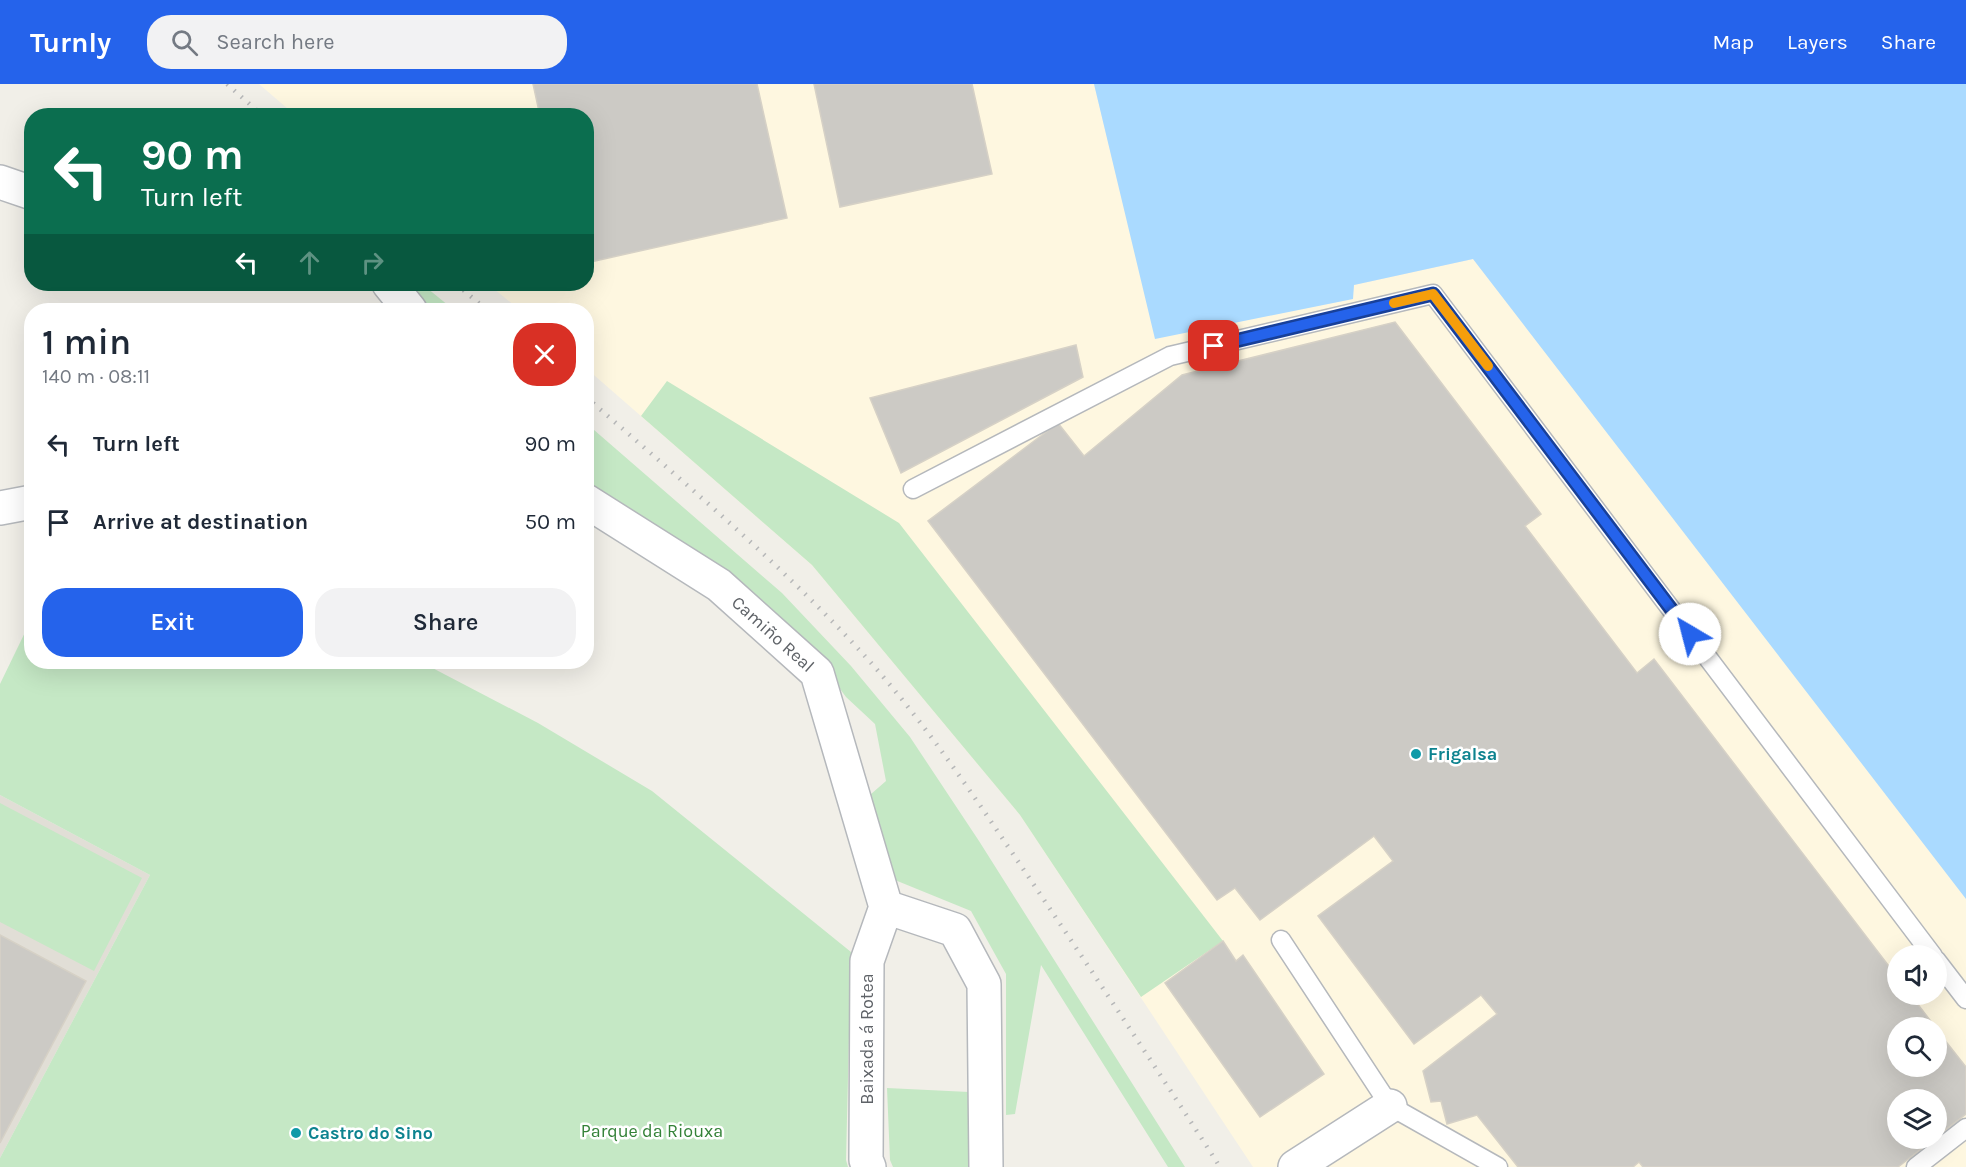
<!DOCTYPE html>
<meta charset="utf-8">
<style>
:root{--surface:#fff;--page:#f2f2f3;--text:#1f2937;--muted:#747a83;--accent:#2563eb}
body{margin:0;font-family:Karla,sans-serif;background:var(--page);color:var(--text);height:100vh;display:flex;flex-direction:column;font-size:22px;white-space:nowrap}
*{box-sizing:border-box;margin:0}
p{font-size:20px;color:var(--muted)}
.icon{flex:none;width:33px;height:33px;fill:none;stroke:currentColor;stroke-width:2;stroke-linecap:round;stroke-linejoin:round}
.map{position:relative;flex:1;overflow:hidden}
.details{position:absolute;left:24px;top:219px;width:570px;height:366px;display:flex;flex-direction:column;background:var(--surface);border-radius:24px;box-shadow:0 6px 24px #0002}
.details>*{flex:none}
.guide{position:absolute;left:24px;top:24px;width:570px;height:183px;border-radius:24px;box-shadow:0 6px 24px #0002;background:#0b6e4f;color:#fff;overflow:hidden}
.tools{position:absolute;left:1887px;top:861px;display:grid;gap:12px}
.tools a{display:grid;place-items:center;width:60px;height:60px;border-radius:50%;background:var(--surface);box-shadow:0 6px 24px #0002;font-size:30px}
.pin{position:absolute;display:grid;place-items:center;width:51px;height:51px;color:#fff;margin:-26px;border-radius:12px;box-shadow:0 3px 9px #0006}
.me{position:absolute;width:66px;margin:-33px;rotate:323deg;stroke-linejoin:round;filter:drop-shadow(0 0 4px #0008)}
.turn{display:flex;align-items:center;gap:21px;height:126px;padding:0 18px;font-size:27px}
.turn .icon{width:78px;height:78px;stroke-width:2.5}
.turn b{display:block;font-size:42px;line-height:51px}
.lanes{display:flex;align-items:center;height:57px;padding:0 18px;background:#0003;justify-content:center;gap:30px;direction:ltr}
.lanes .off{opacity:.35}
.round{display:grid;place-items:center;flex:none;width:63px;height:63px;border-radius:24px;background:var(--page)}
.headline{display:flex;align-items:center;justify-content:space-between;height:102px;padding:0 18px}
h1{font-size:36px;font-weight:600;line-height:45px}
.primary-button{display:flex;gap:12px;margin-top:auto;padding:12px 18px}
.primary-button a{flex:1;height:69px;border-radius:24px;background:var(--accent);color:#fff;font-size:24px;font-weight:600;line-height:69px;text-align:center}
.primary-button a+a{background:var(--page);color:var(--text)}
ul{padding:0;list-style:none}
li{display:flex;align-items:center;gap:18px;height:78px;padding:0 18px}
li div{flex:1}
li b{display:block;font-size:22px}
li em{font-style:normal}
header{display:flex;align-items:center;gap:36px;box-sizing:border-box;height:84px;padding:0 30px;background:var(--accent);color:#fff}
header strong{font-size:28px}
nav{display:flex;gap:33px;margin-inline-start:auto;font-size:21px}
.search{width:420px;height:54px;background:var(--page);display:flex;align-items:center;gap:15px;box-sizing:border-box;padding:0 21px;border-radius:24px;color:var(--muted);font-size:22px}
.map>svg:first-child{display:block}
</style>
<header>
<strong>Turnly</strong>
<div class="search"><svg class="icon" aria-label="search" viewBox="0 0 24 24"><circle cx="10" cy="10" r="6"/><path d="M15 15l6 6"/></svg>Search here</div>
<nav><a>Map</a><a>Layers</a><a>Share</a></nav>
</header>
<div class="map">
<svg width="1966" height="1083" viewBox="0 0 1966 1083">
<rect width="100%" height="100%" fill="#f1efe8"/>
<path fill="#fef7e0" fill-rule="evenodd" d="M259,0H1094L1156,254L1352,215L1354,201L1473,175L1966,813V1083H1253L1020,731L812,481L587,285L586,226H520L488,200H586V32L295,31ZM1898,872H1936V910H1898ZM1898,944H1936V982H1898ZM1898,1016H1936V1054H1898Z"/>
<path fill="#e1ded6" d="M0,711L150,791L0,1074Z"/>
<path fill="#c5e8c5" d="M402,200H422L454,226H421Z
M667,297L899,439L1223,857L1141,913L1020,731L812,481L641,332Z
M586,339L782,509L851,582L910,653L979,757L1185,1083H1168L1041,881L1015,1030L1006,1031V890L971,827L890,794L863,717L886,697L875,640L846,613L826,586L587,404Z
M31,536L32,578H421L538,639L652,707L851,868L846,1076L848,1083H0V1074L150,791L0,711V600Z
M0,719L142,794L94,887L0,838Z
M887,1004L969,1008L970,1083H893L890,1076Z"/>
<path fill="#aadaff" d="M1094,0H1966V815L1473,175L1354,201L1353,215L1155,255Z"/>
<path fill="#cccac5" stroke="#d6d1c6" stroke-width="1.5" d="M533,0H757L787,134L586,179V32H540Z
M814,0H972L992,90L840,123Z
M1395,238L1541,430L1525,442L1637,589L1654,575L1898,894V910H1910L1936,944H1898V982H1936V945L1966,983V1030L1936,1053V1016H1898V1054H1935L1898,1083H1643L1639,1078L1633,1083H1518L1477,1031L1447,1040L1441,1017L1431,1018L1423,987L1497,930L1481,911L1414,960L1318,832L1393,777L1374,752L1260,836L1235,804L1217,816L928,437L1058,339L1084,372L1182,291Z
M1076,261L1083,293L901,389L870,314Z
M0,851L86,897L0,1059Z
M1223,857L1236,877L1243,871L1324,990L1260,1033L1165,899Z"/>
<g fill="none" stroke-linecap="round" stroke-linejoin="round">
<defs>
<path id="lane" d="M913,405L1170,272L1433,210L1933,872
M1281,856L1390,1022L1498,1083
M1936,876L1966,915
M1916,1083L1966,1044"/>
<path id="street" d="M0,98L32,109
M389,200L410,226
M586,417L719,501L817,589L886,823
M0,424L32,418
M869,1083L866,1076L867,877L886,823L955,846L984,900L986,1083
M1295,1083L1390,1022"/>
</defs>
<use href="#lane" stroke="#b5b8bc" stroke-width="21"/>
<use href="#street" stroke="#b5b8bc" stroke-width="36"/>
<use href="#lane" stroke="#fff" stroke-width="18"/>
<use href="#street" stroke="#fff" stroke-width="33"/>
<path stroke="#b6b7b8" stroke-width="4.5" stroke-dasharray="1.5 8" stroke-linecap="butt" d="M227,0L263,32
M456,200L487,226
M586,313C681,396 778,477 863,570C928,641 981,723 1034,801C1097,895 1159,988 1220,1083"/>
</g>
<g fill="none" stroke-linecap="round" stroke-linejoin="round">
<defs>
<path id="route" d="M1214,262L1433,210L1690,550"/>
</defs>
<use href="#route" stroke="#184099" stroke-width="15"/>
<use href="#route" stroke="#2563eb" stroke-width="10"/>
<path stroke="#f59e0b" stroke-width="10" d="M1394,219L1433,210L1488,282"/>
</g>
<g fill="#0f9aa8" stroke="#fff" stroke-width="2">
<circle cx="1416" cy="670" r="6"/>
<circle cx="296" cy="1049" r="6"/>
</g>
<g text-anchor="middle" stroke-width="5" stroke-linejoin="round" paint-order="stroke">
<g font-size="18" fill="#5f6368" stroke="#fff">
<text transform="translate(773 550) rotate(42)" y="6">Camiño Real</text>
<text transform="translate(867 955) rotate(-90)" y="6">Baixada á Rotea</text>
</g>
<g font-size="18" font-weight="bold" fill="#0d838f" stroke="#fff" text-anchor="start">
<text x="1428" y="676">Frigalsa</text>
<text x="308" y="1055">Castro do Sino</text>
</g>
<g font-size="18" fill="#348238" stroke="#fff">
<text x="652" y="1053">Parque da Riouxa</text>
</g>
</g>
</svg>
<div class="tools">
<a><svg class="icon" aria-label="sound" viewBox="0 0 24 24"><path d="M4 9h4l5-4v14l-5-4H4zM17 9q2 3 0 6"/></svg></a>
<a><svg class="icon" aria-label="search" viewBox="0 0 24 24"><circle cx="10" cy="10" r="6"/><path d="M15 15l6 6"/></svg></a>
<a><svg class="icon" aria-label="layers" viewBox="0 0 24 24"><path d="M12 4l9 5-9 5-9-5zM3 14l9 5 9-5"/></svg></a>
</div>
<div class="pin" style="left:1214px;top:262px;background:#d93025"><svg class="icon" aria-label="arrive" viewBox="0 0 24 24"><path d="M6 21V4h12l-3 4 3 4H6"/></svg></div>
<svg class="me" style="left:1690px;top:550px" viewBox="-20 -20 40 40"><circle r="19" fill="#fff"/><path d="M0-13L10 11 0 6-10 11z" fill="#2563eb"/></svg>
<div class="guide">
<div class="turn"><svg class="icon" aria-label="left" viewBox="0 0 24 24"><path d="M17 20v-9H6M10 6l-5 5 5 5"/></svg><div><b>90 m</b>Turn left</div></div>
<div class="lanes"><svg class="icon" aria-label="left" viewBox="0 0 24 24"><path d="M17 20v-9H6M10 6l-5 5 5 5"/></svg><svg class="icon off" aria-label="ahead" viewBox="0 0 24 24"><path d="M12 20V5M6 11l6-6 6 6"/></svg><svg class="icon off" aria-label="right" viewBox="0 0 24 24"><path d="M7 20v-9h11M14 6l5 5-5 5"/></svg></div>
</div>
<section class="details">
<div class="headline"><div><h1>1 min</h1><p>140 m · 08:11</p></div><a class="round" style="background:#d93025;color:#fff"><svg class="icon" aria-label="close" viewBox="0 0 24 24"><path d="M6 6l12 12M18 6L6 18"/></svg></a></div>
<ul>
<li><svg class="icon" aria-label="left" viewBox="0 0 24 24"><path d="M17 20v-9H6M10 6l-5 5 5 5"/></svg><div><b>Turn left</b></div><em>90 m</em></li>
<li><svg class="icon" aria-label="arrive" viewBox="0 0 24 24"><path d="M6 21V4h12l-3 4 3 4H6"/></svg><div><b>Arrive at destination</b></div><em>50 m</em></li>
</ul>
<div class="primary-button"><a>Exit</a><a>Share</a></div>
</section>
</div>
